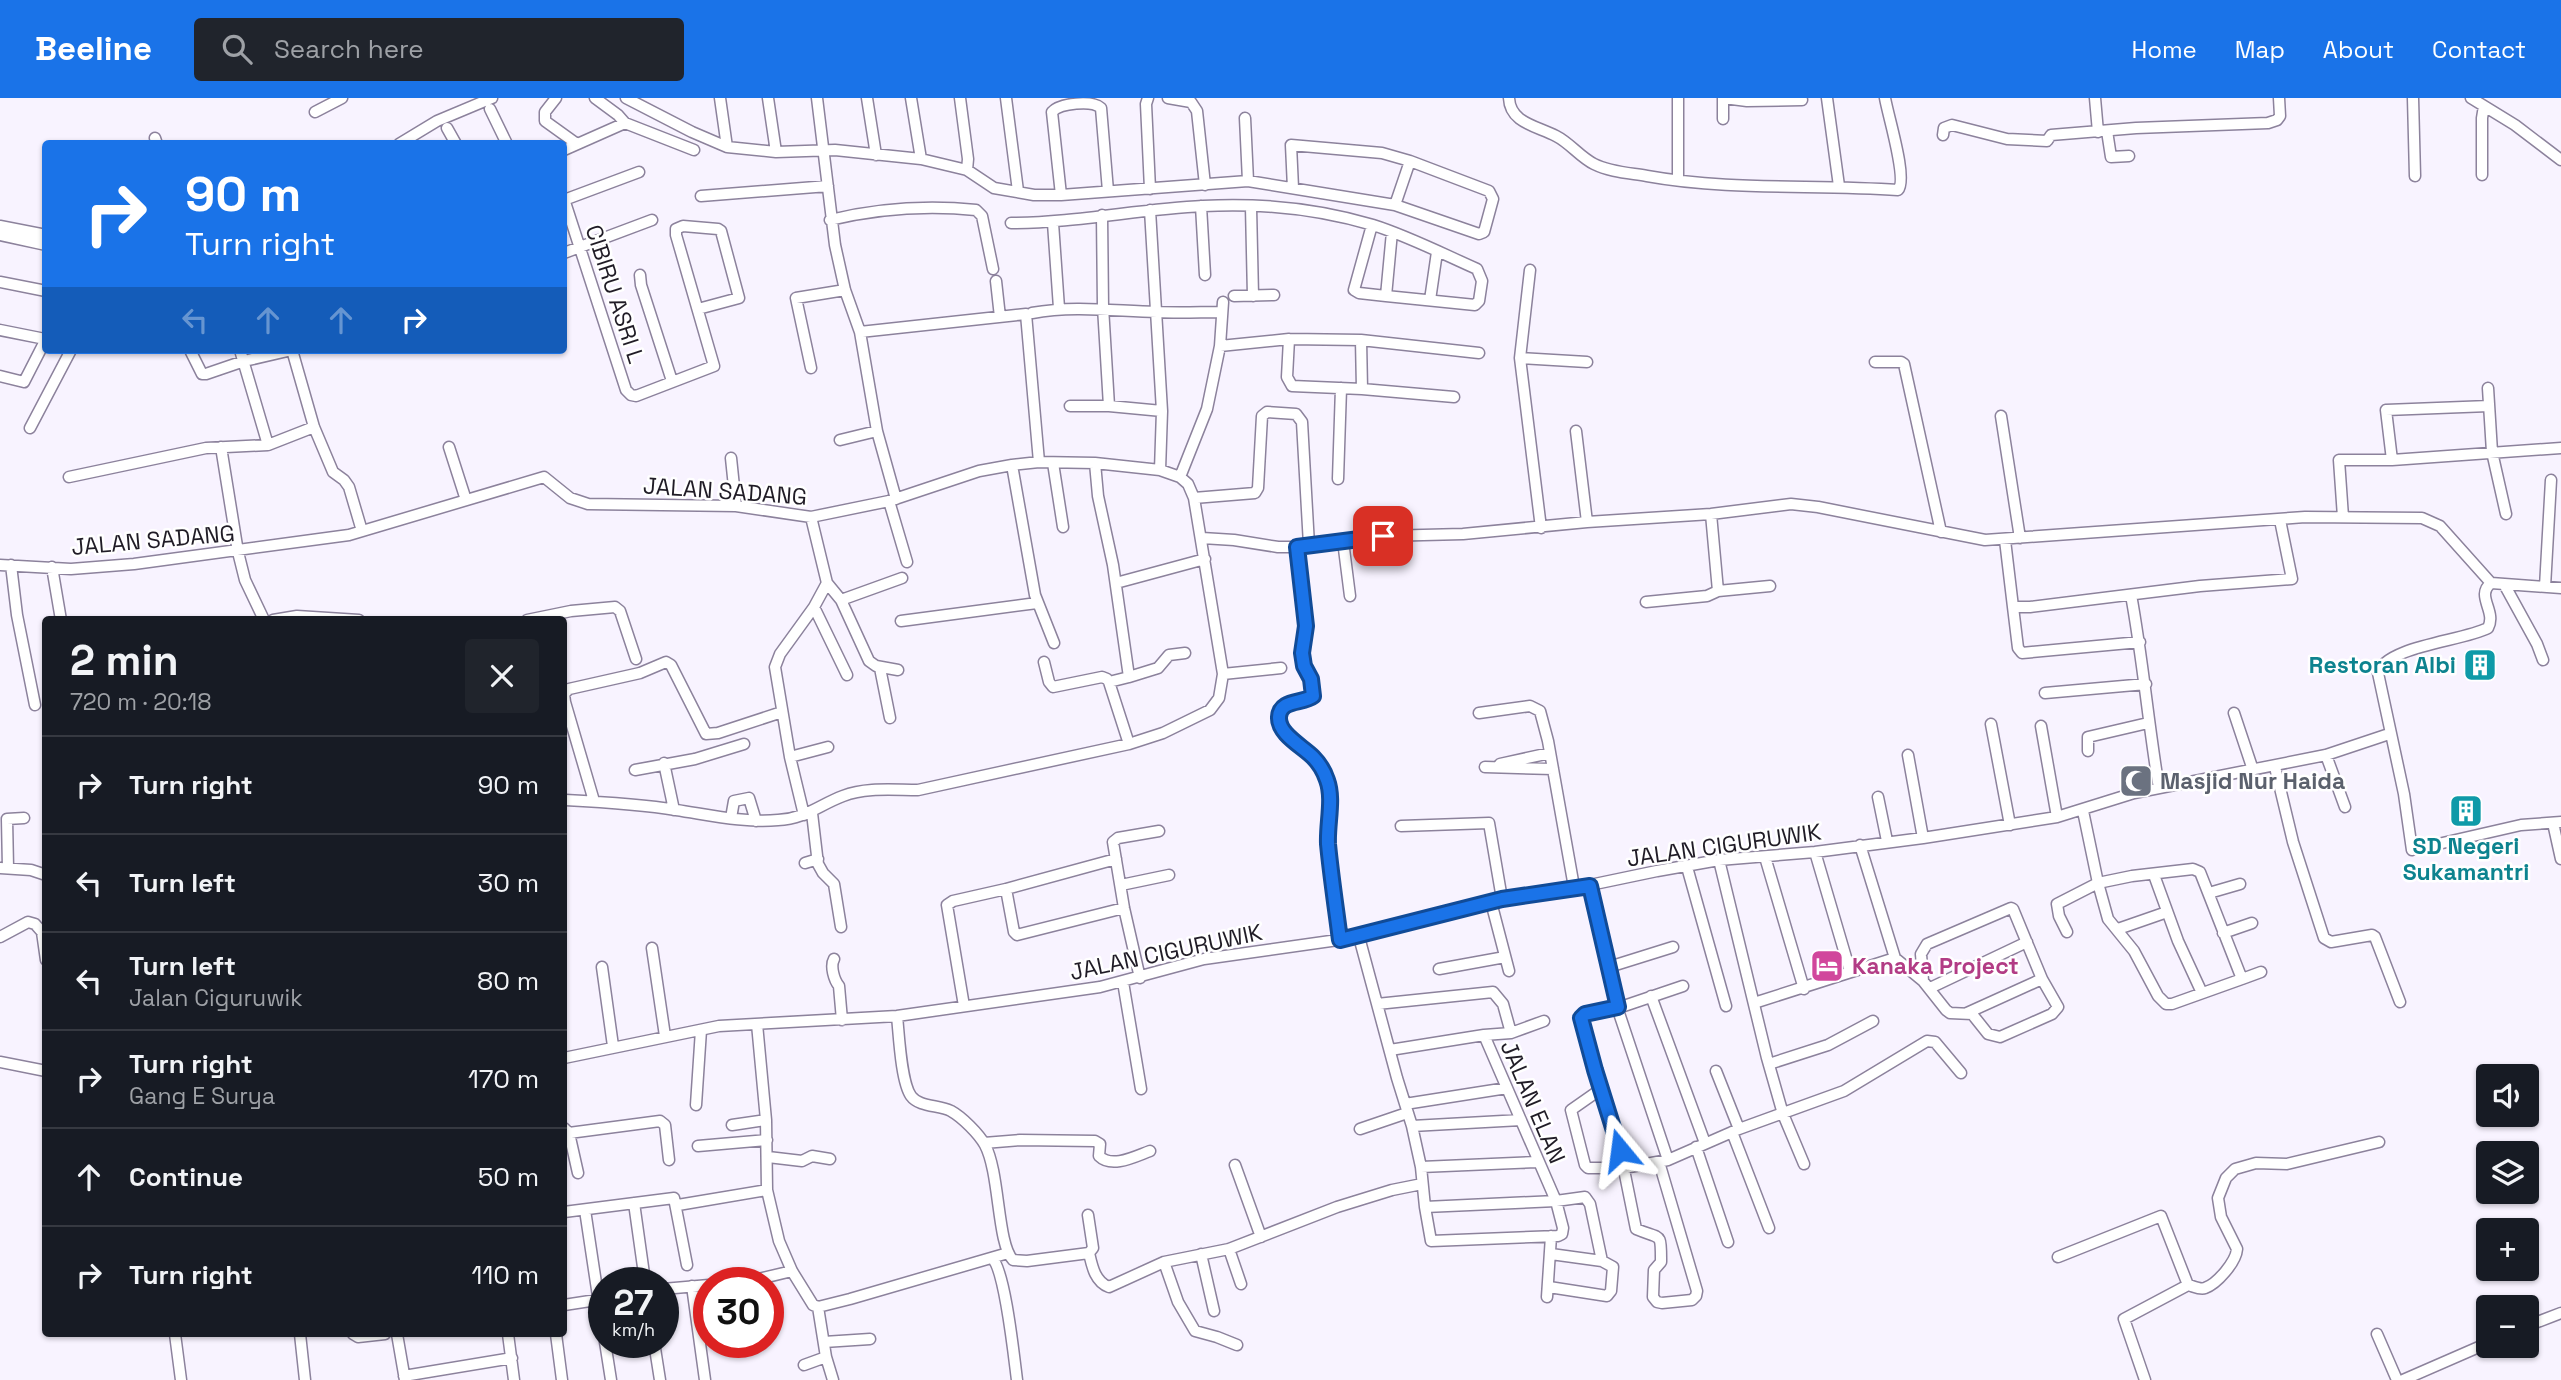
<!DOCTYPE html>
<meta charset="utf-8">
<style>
:root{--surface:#171b24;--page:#20242c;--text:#f1f3f6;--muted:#9ea1a6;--line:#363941;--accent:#1a73e8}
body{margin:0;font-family:"Space Grotesk",sans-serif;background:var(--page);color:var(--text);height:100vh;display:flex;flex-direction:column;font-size:26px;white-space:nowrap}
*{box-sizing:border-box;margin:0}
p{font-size:23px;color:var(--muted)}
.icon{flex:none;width:38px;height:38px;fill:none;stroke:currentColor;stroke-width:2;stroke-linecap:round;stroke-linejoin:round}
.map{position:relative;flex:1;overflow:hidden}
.sheet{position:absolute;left:42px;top:518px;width:525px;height:721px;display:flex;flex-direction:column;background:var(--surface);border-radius:7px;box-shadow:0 2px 5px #0004}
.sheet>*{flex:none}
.guide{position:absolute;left:42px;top:42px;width:525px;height:214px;border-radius:7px;box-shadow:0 2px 5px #0004;background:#1a73e8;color:#fff;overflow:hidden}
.buttons{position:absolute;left:2476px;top:966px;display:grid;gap:14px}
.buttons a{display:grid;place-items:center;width:63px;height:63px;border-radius:7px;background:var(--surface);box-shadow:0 2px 5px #0004;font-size:35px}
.speed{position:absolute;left:588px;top:1169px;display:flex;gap:14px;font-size:35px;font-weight:700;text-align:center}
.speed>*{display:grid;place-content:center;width:91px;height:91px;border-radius:50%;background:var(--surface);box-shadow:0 2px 5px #0004;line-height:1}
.speed small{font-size:18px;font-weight:400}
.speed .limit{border:10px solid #d22;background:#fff;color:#111}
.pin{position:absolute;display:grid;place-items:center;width:60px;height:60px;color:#fff;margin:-30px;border-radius:14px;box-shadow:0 4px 10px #0006}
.me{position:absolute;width:77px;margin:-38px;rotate:344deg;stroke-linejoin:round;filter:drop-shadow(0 0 5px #0008)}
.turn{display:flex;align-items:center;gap:24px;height:147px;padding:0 28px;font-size:32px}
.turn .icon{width:91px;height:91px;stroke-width:2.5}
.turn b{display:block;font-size:49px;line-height:60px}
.lanes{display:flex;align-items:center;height:66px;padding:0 28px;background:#0003;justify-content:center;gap:35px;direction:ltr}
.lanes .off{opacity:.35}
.round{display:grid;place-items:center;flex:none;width:74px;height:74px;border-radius:7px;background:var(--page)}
.overview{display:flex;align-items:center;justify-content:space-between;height:119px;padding:0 28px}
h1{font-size:42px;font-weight:800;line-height:52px}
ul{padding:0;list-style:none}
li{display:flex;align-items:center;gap:21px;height:98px;padding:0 28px;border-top:2px solid var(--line)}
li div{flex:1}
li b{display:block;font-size:26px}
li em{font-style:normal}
header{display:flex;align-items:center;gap:42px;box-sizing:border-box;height:98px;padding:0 35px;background:var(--accent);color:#fff}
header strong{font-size:33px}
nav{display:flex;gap:38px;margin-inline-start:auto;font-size:24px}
.search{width:490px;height:63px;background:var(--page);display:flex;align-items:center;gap:18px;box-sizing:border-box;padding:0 24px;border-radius:7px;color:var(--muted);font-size:26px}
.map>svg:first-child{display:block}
</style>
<header>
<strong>Beeline</strong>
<div class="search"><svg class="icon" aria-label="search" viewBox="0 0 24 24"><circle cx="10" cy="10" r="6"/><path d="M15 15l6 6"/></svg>Search here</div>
<nav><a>Home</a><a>Map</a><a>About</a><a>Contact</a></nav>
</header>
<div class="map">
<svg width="2561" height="1282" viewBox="0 0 2561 1282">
<rect width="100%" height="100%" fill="#f8f3ff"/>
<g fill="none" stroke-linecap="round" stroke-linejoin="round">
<defs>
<path id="street" d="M556,0L545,14V23L577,46
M595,0L618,17L625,25L694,52
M626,0L692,34L727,49L776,54L835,52L921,61L967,72L994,90L1034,97H1061L1248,83L1395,107L1479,136L1484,134L1493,101L1489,93L1410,63
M720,0L727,49
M768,0L776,54
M817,0L835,147L845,192L860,234L877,333L896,401
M867,0L876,57
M911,0L921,61
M960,0L968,61L967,72
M1006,0L1018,93
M1148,0L1146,6L1150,91
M1168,0L1191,4L1197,13L1205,87
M1509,0C1510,25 1537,28 1556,38C1570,45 1580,59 1594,66C1610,74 1630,75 1647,78C1730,93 1815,86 1898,92C1908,81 1888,18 1885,0
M1723,0V21
M1724,0L1747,3L1802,2
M1827,0L1839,88
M2095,0L2098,34
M2413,0L2415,78
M2471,0L2515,27L2561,62
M490,11L507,46
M315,14L342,0
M1245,20L1248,83
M447,30L456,46
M2107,33L2111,59L2129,58
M1943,37L1944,30L1952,27L2007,41L2047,43L2051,37L2136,30L2268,25L2277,22L2280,18L2279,0
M155,40L157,46
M399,46L437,23L492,0
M564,52L625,25
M2482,77V20L2484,8
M1678,82V0
M1293,90L1291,47L1382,55L1410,63L1395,107
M1061,97L1052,14C1060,5 1092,2 1101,10L1108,93
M701,98L828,88
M564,101L626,292L631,297L636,298L714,268L676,137V131L683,128L718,131L721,133L739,200L698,211
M564,102L639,74
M1201,108L1205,177
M1251,109L1253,198
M1150,112L1162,313L1160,372
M1102,117L1103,209L1109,308L1162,313
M830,122C880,110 926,107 976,112L982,118L993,171
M1011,125C1075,125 1139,111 1203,108C1259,105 1319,111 1373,127C1408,138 1443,156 1477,171L1482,183L1479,203L1475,207L1386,198L1392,134
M1053,125L1059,210
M1372,127L1354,192L1359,195L1386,198
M0,128L46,137
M0,137L46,147
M564,155L652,122
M1530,172L1520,260L1541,430
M640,177L641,187L672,283
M996,183L1000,219
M0,184L46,193
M1234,198L1274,197
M1430,202L1437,154
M1032,215C1074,207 1114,213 1157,214C1179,215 1201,214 1222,214
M0,232L45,241
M860,234L1026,216L1039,364
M1289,241L1287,279L1292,288L1362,291L1454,299
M1361,242L1362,291
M1220,248L1289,241L1361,242L1479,255
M190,252L202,276H206L244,263L292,252
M292,252L314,329L333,374L344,382L349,389L362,433
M1520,260L1587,264
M1875,264H1901L1904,266L1941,434
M811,270L796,200L845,192
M0,278L24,284L46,241
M2488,290L2492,354L2506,416
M1070,308H1109
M2001,318L2020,440
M30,330L71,252
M1576,333L1587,424
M840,342L877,333
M268,347L314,329
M221,349L238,454L245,482L264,522
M449,349L466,402
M731,360L736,408
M2392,362L2386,312L2489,308
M1053,365L1063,429
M1095,365L1098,398L1113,467L1129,579L1109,584L1129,646
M1012,367L1035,497L1054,545
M69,379L206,350L268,347L240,252
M1180,379L1207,311L1220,248L1223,204
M1338,381L1341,290
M1194,400L1255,395L1258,390L1262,318L1267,314L1296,316L1302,324L1309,447
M889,403L907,464
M2343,419L2339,362H2392L2561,350
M1202,440L1234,442L1278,449H1297L1383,438L1463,436L1587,424L1711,416L1791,406L1818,409L1985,442L2305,419L2422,420L2440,428L2491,485
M2005,442L2013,509H2030L2200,488L2292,481L2280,422
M1343,443L1350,498
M1297,449L1306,528L1302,555L1313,594L1310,601C1300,604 1282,603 1280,617C1277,637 1305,649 1316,662C1320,667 1324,674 1326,681C1334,700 1327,724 1328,745C1331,778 1336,810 1340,842
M0,467L71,471L134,466L349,437L544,379L570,400L588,406L736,408L811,419L889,403L979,373L1012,367L1039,364L1095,365L1160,372L1180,379L1188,386L1194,400L1223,576L1219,600L1210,612L1163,635L1129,646L918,692C893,692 866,689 843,698C819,707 805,721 778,722C744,725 710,717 676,712C639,706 601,704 564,702
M11,467L17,517L35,607
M52,469L61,522
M827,485L841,502L869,563L876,568L898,572
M1116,485L1205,461
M2504,486L2537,546L2543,562
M2545,489L2551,382
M2561,490L2491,485C2475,498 2497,513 2488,530C2463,543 2386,548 2378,575L2404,696L2412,752L2521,727L2561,724
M1718,493L1770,488
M2131,497C2143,562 2148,625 2159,690
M841,502L902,480
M1646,504L1707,498L1718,493L1711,416
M814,509L847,577
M2013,509L2018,550L2022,555L2140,544
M273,522L297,518L359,522
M527,522L571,513L615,509L620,513L636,561
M901,523L1037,505
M1044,564L1049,584L1053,589L1102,579L1107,581L1109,584
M880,570L890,620
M1223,576L1281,570
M1129,579L1158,570L1169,557L1185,555
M2045,595L2146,586
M1479,615L1530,608L1540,613L1548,643L1574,789
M2234,615L2253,672
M1991,626L2010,727
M2041,628L2057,719
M2088,653V639L2148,625
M1908,657L1923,740
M2326,657L2345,709
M790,659L828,649
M664,665L674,712
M1500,666L1550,655
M1485,669L1553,671
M2275,669L2293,744L2324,840L2331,844L2372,837L2375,839L2400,904
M635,672L695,661L744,646
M1878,699L1887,743
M594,703L565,604L564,596L569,591L640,575L666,564L671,567L706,636L718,635L782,614
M812,715L818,766L823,775L834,786L841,829
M804,717L790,659L775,569L780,556L814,509L827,485L811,419
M731,720L734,703L749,700L756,723
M2553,725L2561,761
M1401,728L1489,725L1502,801
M1860,747L1895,860L1923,883L1946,912L1950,915L1972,916L1988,936L2000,939L2052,916L2058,909L2042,881L2013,811L2011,810L1927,846L1921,856L1923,883
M1815,754L1850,873
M1765,759L1804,891
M1116,761L1006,791L1014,834L1017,837L1124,810
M1719,762L1767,960L1783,1016L1804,1066
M805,765L818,761
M1687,769L1726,908
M0,770L31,772L46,777
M8,770L7,721L24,720
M2154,777L2178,843L2202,895
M1121,787L1169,777
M1590,787L1614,900L1668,1062
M2209,795L2240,786
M1491,804L1509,873
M2118,831L2167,814
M2067,834L2059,818L2057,806L2098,785L2108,821L2134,853L2158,898L2166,906H2172L2242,881L2200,774L2193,771L2132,778L2098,785L2083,713
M2223,835L2252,825
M0,839L28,824L35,826L42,834L46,862
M1359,839L1397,980L1412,1028L1421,1069L1425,1109L1431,1143L1558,1138L1562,1136L1563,1130L1556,1103L1484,937L1390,952
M652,850L665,938
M834,861C830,868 834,882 839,888L842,922
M602,869L613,948
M1609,869L1673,849
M1439,871L1505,859
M1140,880L1124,810L1113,744L1118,740L1159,733
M2242,881L2261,874
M1123,884L1141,991
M1683,888L1618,910L1582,918L1601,991L1571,1012L1585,1067L1588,1070H1624L1668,1062L1739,1031L1844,993L1927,943L1935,944L1961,975
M1930,890L2027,844
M1651,898L1705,1045
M1754,905L1895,860
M1377,906L1493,894L1503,906L1511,935L1484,937
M964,908L947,807L953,803L1006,791
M1967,915L2042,881
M897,918C899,937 901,984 911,998C919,1009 939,1007 951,1013C962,1019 979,1036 985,1047C1000,1075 997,1146 1013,1162L1027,1163L1089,1155C1092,1168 1095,1184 1109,1189L1164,1164L1229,1151L1337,1109L1392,1092L1422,1086
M757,926L766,1022L767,1092L779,1143L792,1173L813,1207L818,1209L850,1201L1008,1155
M1511,935L1544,923
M564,960L719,928L897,918L1100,889L1204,861L1359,839L1502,801L1590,787L1657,773L1719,762L1815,754L1923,740L2057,719L2134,695L2326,657L2389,636
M0,964L46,973
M1769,966L1828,947L1873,923
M1716,973L1739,1031
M1601,991L1619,1047L1636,1131C1662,1142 1661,1133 1661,1164L1654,1172L1653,1199L1657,1204L1662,1205L1692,1202L1696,1198L1697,1193L1659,1064
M1405,1006L1507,990
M696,1007L701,932
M732,1027L766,1022
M1412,1028L1521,1022
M564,1030L569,1035L578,1075
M1360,1031L1407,1015
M1732,1034L1769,1130
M569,1035L660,1023L665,1027L669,1062
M984,1045L1020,1042L1095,1043L1100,1046L1099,1058C1112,1071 1136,1058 1150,1053
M698,1048L767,1042
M1696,1049L1728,1144
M768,1059L802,1063L812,1058L830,1061
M1235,1067L1261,1139
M1421,1069L1537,1064
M634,1105L644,1176
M678,1107L767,1092
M1425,1109L1556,1103L1585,1099L1590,1106L1602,1163L1551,1156
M585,1112L604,1238
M564,1114L674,1100L687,1167
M1088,1117L1093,1150L1089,1155
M1229,1151L1241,1186
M1201,1156L1214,1213
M2058,1159L2161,1118L2188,1187
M992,1160C1005,1172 1014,1259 1017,1282
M1164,1164L1178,1204L1195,1233L1217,1239L1237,1247
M742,1185L792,1173
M692,1188L705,1282
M1549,1189L1607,1198L1611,1193L1613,1169L1602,1163
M663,1191L709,1187
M1547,1199L1551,1138
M564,1207L603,1201
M818,1209L826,1259L833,1282
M2527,1228L2561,1215
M175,1236L181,1282
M300,1236L305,1282
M353,1236L358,1239L385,1236
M397,1236L405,1282
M508,1236L514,1282
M556,1236L562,1282
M2377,1236L2397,1282
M605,1244L611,1282
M654,1244L660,1282
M824,1244L870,1241
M804,1267L826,1259
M404,1278L512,1260
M2145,1282L2124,1221L2188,1187C2193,1188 2200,1192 2205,1190C2217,1186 2236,1164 2237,1151L2221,1119L2218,1100L2226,1080L2235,1071L2256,1065L2287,1066L2379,1044
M2403,1282L2488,1245"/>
</defs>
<use href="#street" stroke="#8c829c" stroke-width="13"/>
<use href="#street" stroke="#fff" stroke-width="10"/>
</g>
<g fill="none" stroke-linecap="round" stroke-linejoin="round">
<defs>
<path id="route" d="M1383,438L1297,449L1306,528L1302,555L1304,568L1311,581L1313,598C1303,606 1280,601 1279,619C1278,636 1302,648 1313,659C1319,665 1324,673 1327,682C1334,701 1327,725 1328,746C1331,778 1336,810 1340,842L1502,801L1590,788L1618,909L1585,916L1581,920L1595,972L1620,1052"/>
</defs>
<use href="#route" stroke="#114b97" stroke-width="18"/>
<use href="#route" stroke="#1a73e8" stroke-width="12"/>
</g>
<defs>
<symbol id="building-square" viewBox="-11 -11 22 22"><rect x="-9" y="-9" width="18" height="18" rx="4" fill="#0f9aa8" stroke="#fff"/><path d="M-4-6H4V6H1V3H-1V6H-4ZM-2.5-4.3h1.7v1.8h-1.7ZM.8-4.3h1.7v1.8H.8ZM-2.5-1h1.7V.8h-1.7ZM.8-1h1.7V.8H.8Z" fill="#fff"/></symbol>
<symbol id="mosque-square" viewBox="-11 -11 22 22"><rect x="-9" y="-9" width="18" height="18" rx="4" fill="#6b7280" stroke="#fff"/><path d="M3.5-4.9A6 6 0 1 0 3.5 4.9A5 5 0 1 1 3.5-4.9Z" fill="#fff"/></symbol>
<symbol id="hotel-square" viewBox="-11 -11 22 22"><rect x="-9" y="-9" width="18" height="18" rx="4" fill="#d1479c" stroke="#fff"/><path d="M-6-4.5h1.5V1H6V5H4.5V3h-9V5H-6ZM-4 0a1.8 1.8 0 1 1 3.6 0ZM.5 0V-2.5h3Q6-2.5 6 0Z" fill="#fff"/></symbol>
</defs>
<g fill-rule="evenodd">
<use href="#building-square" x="2461" y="548" width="38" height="38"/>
<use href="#mosque-square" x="2117" y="664" width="38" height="38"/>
<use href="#building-square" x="2447" y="694" width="38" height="38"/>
<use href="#hotel-square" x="1808" y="849" width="38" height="38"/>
</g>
<g text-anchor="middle" stroke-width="5" stroke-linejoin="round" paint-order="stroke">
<g font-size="23" fill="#201c26" stroke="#fff">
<text transform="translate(615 196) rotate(72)" y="8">CIBIRU ASRI L</text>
<text transform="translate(725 393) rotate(4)" y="8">JALAN SADANG</text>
<text transform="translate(153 442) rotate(-5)" y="8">JALAN SADANG</text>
<text transform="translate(1724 747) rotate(-8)" y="8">JALAN CIGURUWIK</text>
<text transform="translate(1166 854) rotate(-12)" y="8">JALAN CIGURUWIK</text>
<text transform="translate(1533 1004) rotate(67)" y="8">JALAN ELAN</text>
</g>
<g font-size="23" font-weight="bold" fill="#0d838f" stroke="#fff" text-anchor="end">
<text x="2456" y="575">Restoran Albi</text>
<text x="2466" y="756" text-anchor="middle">SD Negeri<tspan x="2466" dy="26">Sukamantri</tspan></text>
</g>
<g font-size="23" font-weight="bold" fill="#5b616d" stroke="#fff" text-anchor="start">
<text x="2160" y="691">Masjid Nur Haida</text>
</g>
<g font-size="23" font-weight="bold" fill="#b23c85" stroke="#fff" text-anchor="start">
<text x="1852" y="876">Kanaka Project</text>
</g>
</g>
</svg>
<div class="buttons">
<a><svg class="icon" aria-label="sound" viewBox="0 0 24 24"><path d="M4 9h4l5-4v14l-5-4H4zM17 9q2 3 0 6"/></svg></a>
<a><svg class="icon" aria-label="layers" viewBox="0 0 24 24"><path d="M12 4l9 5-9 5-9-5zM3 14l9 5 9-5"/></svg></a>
<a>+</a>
<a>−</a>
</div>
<div class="speed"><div>27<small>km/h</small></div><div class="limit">30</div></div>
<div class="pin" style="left:1383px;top:438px;background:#d93025"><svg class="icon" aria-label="arrive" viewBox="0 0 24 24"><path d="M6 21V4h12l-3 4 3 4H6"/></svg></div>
<svg class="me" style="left:1620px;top:1052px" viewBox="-20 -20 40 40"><path d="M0-17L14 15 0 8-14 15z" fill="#1a73e8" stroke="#fff" stroke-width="4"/></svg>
<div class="guide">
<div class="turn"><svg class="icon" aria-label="right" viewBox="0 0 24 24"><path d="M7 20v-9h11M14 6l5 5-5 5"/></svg><div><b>90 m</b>Turn right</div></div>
<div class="lanes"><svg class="icon off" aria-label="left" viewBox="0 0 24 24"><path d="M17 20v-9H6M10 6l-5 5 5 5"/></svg><svg class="icon off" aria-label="ahead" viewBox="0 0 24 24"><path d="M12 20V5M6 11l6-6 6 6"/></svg><svg class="icon off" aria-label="ahead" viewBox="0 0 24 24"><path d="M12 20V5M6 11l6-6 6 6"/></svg><svg class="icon" aria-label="right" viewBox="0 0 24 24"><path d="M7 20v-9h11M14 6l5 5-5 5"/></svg></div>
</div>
<section class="sheet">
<div class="overview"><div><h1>2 min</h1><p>720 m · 20:18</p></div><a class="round"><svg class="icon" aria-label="close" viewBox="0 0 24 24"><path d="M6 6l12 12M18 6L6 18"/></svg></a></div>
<ul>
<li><svg class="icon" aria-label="right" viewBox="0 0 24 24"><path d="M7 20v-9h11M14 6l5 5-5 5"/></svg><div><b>Turn right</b></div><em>90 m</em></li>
<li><svg class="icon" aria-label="left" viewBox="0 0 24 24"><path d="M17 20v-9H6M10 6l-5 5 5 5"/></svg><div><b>Turn left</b></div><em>30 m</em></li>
<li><svg class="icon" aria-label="left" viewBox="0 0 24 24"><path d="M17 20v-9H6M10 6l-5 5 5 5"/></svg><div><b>Turn left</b><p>Jalan Ciguruwik</p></div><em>80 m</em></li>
<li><svg class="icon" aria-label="right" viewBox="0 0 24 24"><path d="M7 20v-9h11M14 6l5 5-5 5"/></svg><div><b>Turn right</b><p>Gang E Surya</p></div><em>170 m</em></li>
<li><svg class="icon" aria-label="ahead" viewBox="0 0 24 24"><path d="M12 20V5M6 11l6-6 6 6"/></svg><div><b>Continue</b></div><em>50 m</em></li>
<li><svg class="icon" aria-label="right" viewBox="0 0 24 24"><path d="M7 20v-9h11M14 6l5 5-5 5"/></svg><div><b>Turn right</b></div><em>110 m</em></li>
</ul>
</section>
</div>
